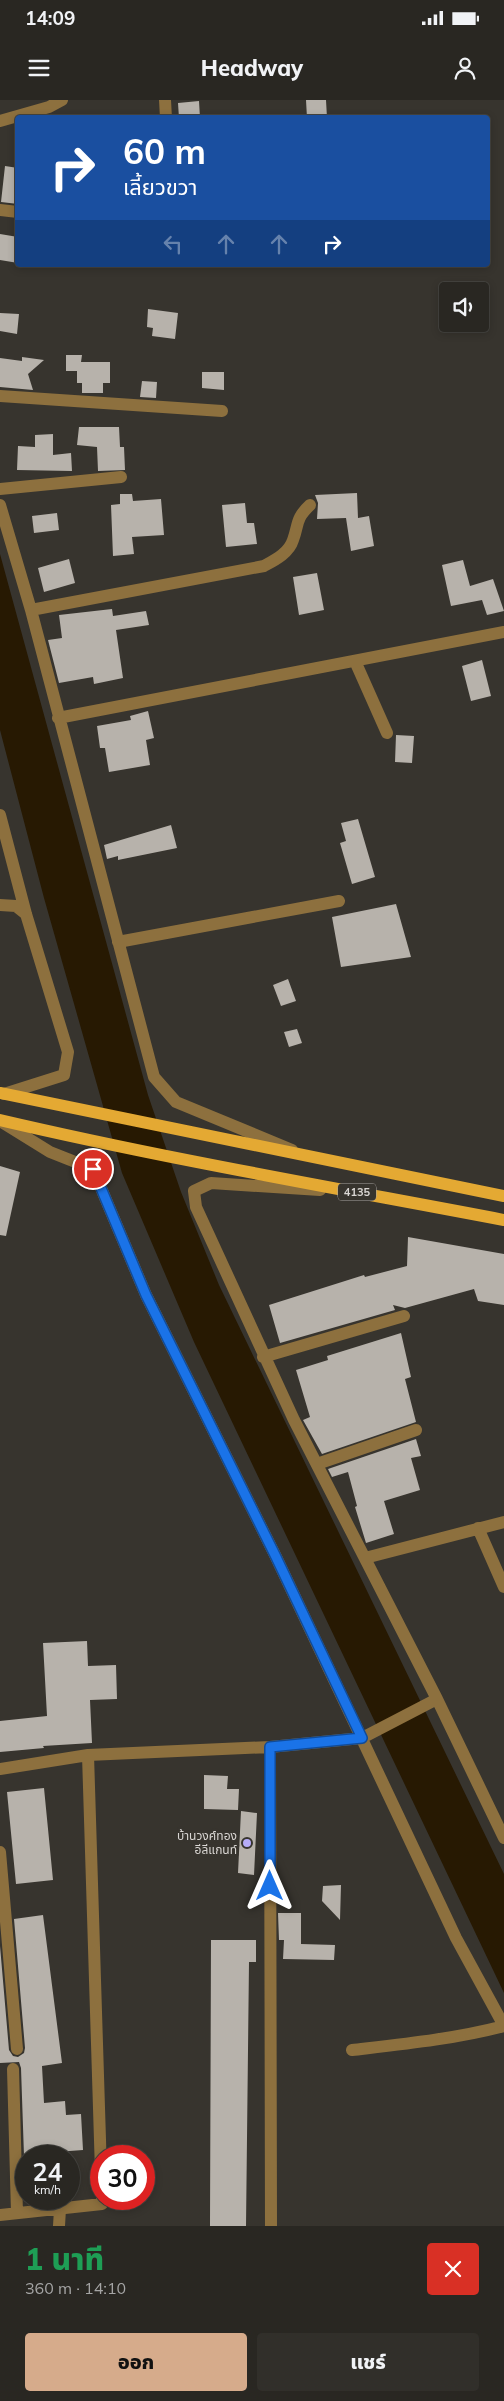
<!DOCTYPE html>
<html lang="th">
<meta charset="utf-8">
<style>
:root{--surface:#292722;--page:#312f2a;--text:#f1f3f6;--muted:#a5a5a5;--line:#454440;--accent:#d6ab8b}
body{margin:0;font-family:Mulish,"Noto Sans Thai",sans-serif;background:var(--page);color:var(--text);height:100vh;display:flex;flex-direction:column;font-size:19px;white-space:nowrap}
*{box-sizing:border-box;margin:0}
p{font-size:16px;color:var(--muted)}
.icon{flex:none;width:28px;height:28px;fill:none;stroke:currentColor;stroke-width:2;stroke-linecap:round;stroke-linejoin:round}
.map{position:relative;height:2126px;overflow:hidden}
.side{display:flex;flex-direction:column;background:var(--surface);flex:1}
.side>*{flex:none}
.top-card{position:absolute;left:15px;top:15px;width:475px;height:152px;border-radius:5px;box-shadow:0 2px 8px #0003,0 0 0 1px var(--line);background:#1a4fa0;color:#fff;overflow:hidden}
.buttons{position:absolute;left:439px;top:182px;display:grid;gap:10px}
.buttons a{display:grid;place-items:center;width:50px;height:50px;border-radius:5px;background:var(--surface);box-shadow:0 2px 8px #0003,0 0 0 1px var(--line);font-size:25px}
.speed{position:absolute;left:15px;top:2045px;display:flex;gap:10px;font-size:25px;font-weight:700;text-align:center}
.speed>*{display:grid;place-content:center;width:65px;height:65px;border-radius:50%;background:var(--surface);box-shadow:0 2px 8px #0003,0 0 0 1px var(--line);line-height:1}
.speed small{font-size:12px;font-weight:400}
.speed .limit{border:8px solid #d22;background:#fff;color:#111}
.pin{position:absolute;display:grid;place-items:center;width:42px;height:42px;color:#fff;margin:-21px;border:2px solid #fff;border-radius:50%;box-shadow:0 1px 5px #0007}
.me{position:absolute;width:55px;margin:-28px;rotate:0deg;stroke-linejoin:round;filter:drop-shadow(0 0 4px #0008)}
.turn{display:flex;align-items:center;gap:18px;height:105px;padding:0 25px;font-size:22px}
.turn .icon{width:65px;height:65px;stroke-width:2.5}
.turn b{display:block;font-size:35px;line-height:42px}
.lanes{display:flex;align-items:center;height:48px;padding:0 25px;background:#0003;justify-content:center;gap:25px;direction:ltr}
.lanes .off{opacity:.35}
.round{display:grid;place-items:center;flex:none;width:52px;height:52px;border-radius:5px;background:var(--page)}
.summary{display:flex;align-items:center;justify-content:space-between;height:85px;padding:0 25px}
h1{font-size:30px;font-weight:800;line-height:38px;color:#1e9e55}
.button{display:flex;gap:10px;margin-top:auto;padding:10px 25px}
.button a{flex:1;height:58px;border-radius:5px;background:var(--accent);color:#111;font-size:20px;font-weight:800;line-height:58px;text-align:center}
.button a+a{background:var(--page);color:var(--text)}
.status{display:flex;justify-content:space-between;align-items:center;height:35px;padding:0 25px;background:var(--surface);direction:ltr}
.status svg{height:14px;fill:currentColor}
header{display:flex;justify-content:space-between;align-items:center;height:65px;padding:0 25px;background:var(--surface);font-size:22px;font-weight:800}
.map>svg:first-child{display:block}
</style>
<div class="status"><b>14:09</b><svg viewBox="0 0 49 12"><path d="M0 12V9h3v3zM5 12V6h3v6zM10 12V3h3v9zM15 12V0h3v12zM26 1h20v11H26zM47 4h2v5h-2z"/></svg></div>
<header><svg class="icon" aria-label="menu" viewBox="0 0 24 24"><path d="M4 6h16M4 12h16M4 18h16"/></svg>Headway<svg class="icon" aria-label="person" viewBox="0 0 24 24"><circle cx="12" cy="8" r="4"/><path d="M4 21q1-7 8-7t8 7"/></svg></header>
<div class="map">
<svg width="504" height="2126" viewBox="0 0 504 2126">
<rect width="100%" height="100%" fill="#37342e"/>
<path fill="#271902" d="M0,454L148,995L181,1092L219,1185L504,1774V1893L194,1242L122,1073L44,798L0,630Z"/>
<path fill="#b7b2ab" d="M306,0H326L327,18H307Z
M199,1L200,18H179L178,3Z
M5,66L18,68V104L1,102Z
M0,134L18,137V163L0,160Z
M148,209L178,213L175,239L152,236L153,228L147,227Z
M0,213L19,214L17,234L0,231Z
M66,255H82L81,262H110V283H103V293H82V283H77V271H66Z
M22,257L44,260L28,274L33,290L0,287V258L22,261Z
M202,272H224V290L202,288Z
M142,281L157,282L156,298L140,297Z
M79,327H119L120,347H124L125,370L98,371L97,347L77,345Z
M53,334V355L71,353L72,371L17,370L18,346L35,347V335Z
M357,393L358,418L369,416L374,446L351,451L346,418L317,419L318,403L315,395Z
M120,394H132L133,401L161,399L164,435L132,437L134,454L113,456L111,405L120,404Z
M245,403L247,423H254L257,444L226,447L222,405Z
M57,413L59,430L34,433L32,416Z
M69,459L75,483L44,492L38,468Z
M463,460L470,486L493,479L504,511L487,515L482,500L451,506L442,465Z
M317,473L324,510L299,515L293,477Z
M112,509L113,516L146,511L149,525L116,530L123,578L94,584L93,577L59,583L48,540L62,538L59,515Z
M482,560L491,596L471,601L462,566Z
M148,611L154,638L146,640L150,665L109,672L105,648H100L97,626L131,620L130,616Z
M396,635L414,636L412,663L395,662Z
M358,719L375,777L352,784L340,743L346,741L341,723Z
M171,725L177,748L118,760V756L107,759L104,745Z
M396,804L411,857L341,867L332,817Z
M288,879L296,901L281,906L273,885Z
M297,929L302,943L289,947L284,932Z
M0,1066L20,1072L6,1136L0,1135Z
M408,1137L504,1154V1205L478,1201L474,1189L405,1208L393,1205L395,1210L280,1243L269,1205L364,1175L365,1177L407,1166Z
M401,1233L411,1277L405,1279L416,1322L322,1354L303,1320L310,1317L296,1270L328,1260L327,1256Z
M416,1339L421,1356L411,1358L420,1390L384,1401L394,1434L366,1443L355,1407L357,1406L348,1372L332,1377L328,1369Z
M87,1541L88,1566L116,1565L117,1599L90,1600L92,1643L43,1646L44,1648L0,1652V1621L47,1616L43,1543Z
M204,1675L228,1676L227,1689H239L238,1710L204,1709Z
M44,1688L53,1780L16,1784L7,1692Z
M241,1711L257,1713L254,1775L238,1773Z
M341,1785L340,1820L322,1801L323,1786Z
M278,1813H301V1844L335,1845L334,1860L283,1859L284,1840H279Z
M43,1815L62,1963L42,1966L44,2003L65,2001L66,2015L81,2014L83,2050L43,2053V2056H24L21,1968L19,1962L0,1963V1846L9,1950L13,1956L18,1957L24,1953L25,1948L14,1819Z
M211,1840H256V1862H249L246,2126H210Z"/>
<g fill="none" stroke-linecap="round" stroke-linejoin="round">
<path stroke="#8d703e" stroke-width="12" d="M165,0L166,18
M0,21L49,7L62,0
M0,110L18,112
M0,296L222,311
M0,389L121,377
M0,405L31,510L154,977L176,1002L292,1050
M31,510L264,466C275,460 289,453 293,440C299,424 295,419 310,405
M355,561L387,633
M58,618L504,532
M0,715L26,814L68,952L64,975L4,994
M0,805L16,806L26,814
M118,842L339,801
M0,1021L50,1052L93,1069L146,1195L276,1457L456,1838L504,1926
M320,1090L211,1083L194,1091L196,1107L294,1320L437,1599L504,1738
M263,1257L404,1216
M317,1364L416,1330
M478,1428L504,1487
M365,1458L504,1422
M270,1647L271,2126
M88,1655L101,2072
M0,1669L88,1655L270,1647L362,1638L437,1599
M0,1752L17,1949
M352,1950C404,1944 454,1939 504,1926
M13,1969L17,2113
M0,2115L102,2104V2099
M59,2126L60,2109"/>
<path stroke="#e4a933" stroke-width="12" d="M0,993L504,1096
M0,1020C167,1059 336,1088 504,1120"/>
</g>
<g fill="none" stroke-linecap="round" stroke-linejoin="round">
<defs>
<path id="route" d="M93,1069L146,1195L276,1457L362,1638L270,1647V1786"/>
</defs>
<use href="#route" stroke="#114b97" stroke-width="12"/>
<use href="#route" stroke="#1a73e8" stroke-width="9"/>
</g>
<circle fill="#b6acf8" stroke="#37342e" stroke-width="2" cx="247" cy="1743" r="5"/>
<g text-anchor="middle" stroke-width="5" stroke-linejoin="round" paint-order="stroke">
<rect fill="#37342e" stroke="#a8a5a2" stroke-width="1" x="338" y="1083.5" width="38" height="17" rx="4"/>
<g font-size="11" font-weight="bold" fill="#d9d6d3">
<text x="357" y="1096">4135</text>
</g>
<g font-size="12" fill="#d9d6d3" stroke="#37342e" text-anchor="end">
<text x="237" y="1740">บ้านวงศ์ทอง<tspan x="237" dy="14">อีลีแกนท์</tspan></text>
</g>
</g>
</svg>
<div class="buttons">
<a><svg class="icon" aria-label="sound" viewBox="0 0 24 24"><path d="M4 9h4l5-4v14l-5-4H4zM17 9q2 3 0 6"/></svg></a>
</div>
<div class="speed"><div>24<small>km/h</small></div><div class="limit">30</div></div>
<div class="pin" style="left:93px;top:1069px;background:#d93025"><svg class="icon" aria-label="arrive" viewBox="0 0 24 24"><path d="M6 21V4h12l-3 4 3 4H6"/></svg></div>
<svg class="me" style="left:270px;top:1786px" viewBox="-20 -20 40 40"><path d="M0-17L14 15 0 8-14 15z" fill="#1a73e8" stroke="#fff" stroke-width="4"/></svg>
<div class="top-card">
<div class="turn"><svg class="icon" aria-label="right" viewBox="0 0 24 24"><path d="M7 20v-9h11M14 6l5 5-5 5"/></svg><div><b>60 m</b>เลี้ยวขวา</div></div>
<div class="lanes"><svg class="icon off" aria-label="left" viewBox="0 0 24 24"><path d="M17 20v-9H6M10 6l-5 5 5 5"/></svg><svg class="icon off" aria-label="ahead" viewBox="0 0 24 24"><path d="M12 20V5M6 11l6-6 6 6"/></svg><svg class="icon off" aria-label="ahead" viewBox="0 0 24 24"><path d="M12 20V5M6 11l6-6 6 6"/></svg><svg class="icon" aria-label="right" viewBox="0 0 24 24"><path d="M7 20v-9h11M14 6l5 5-5 5"/></svg></div>
</div>
</div>
<section class="side">
<div class="summary"><div><h1>1 นาที</h1><p>360 m · 14:10</p></div><a class="round" style="background:#d93025;color:#fff"><svg class="icon" aria-label="close" viewBox="0 0 24 24"><path d="M6 6l12 12M18 6L6 18"/></svg></a></div>
<div class="button"><a>ออก</a><a>แชร์</a></div>
</section>
